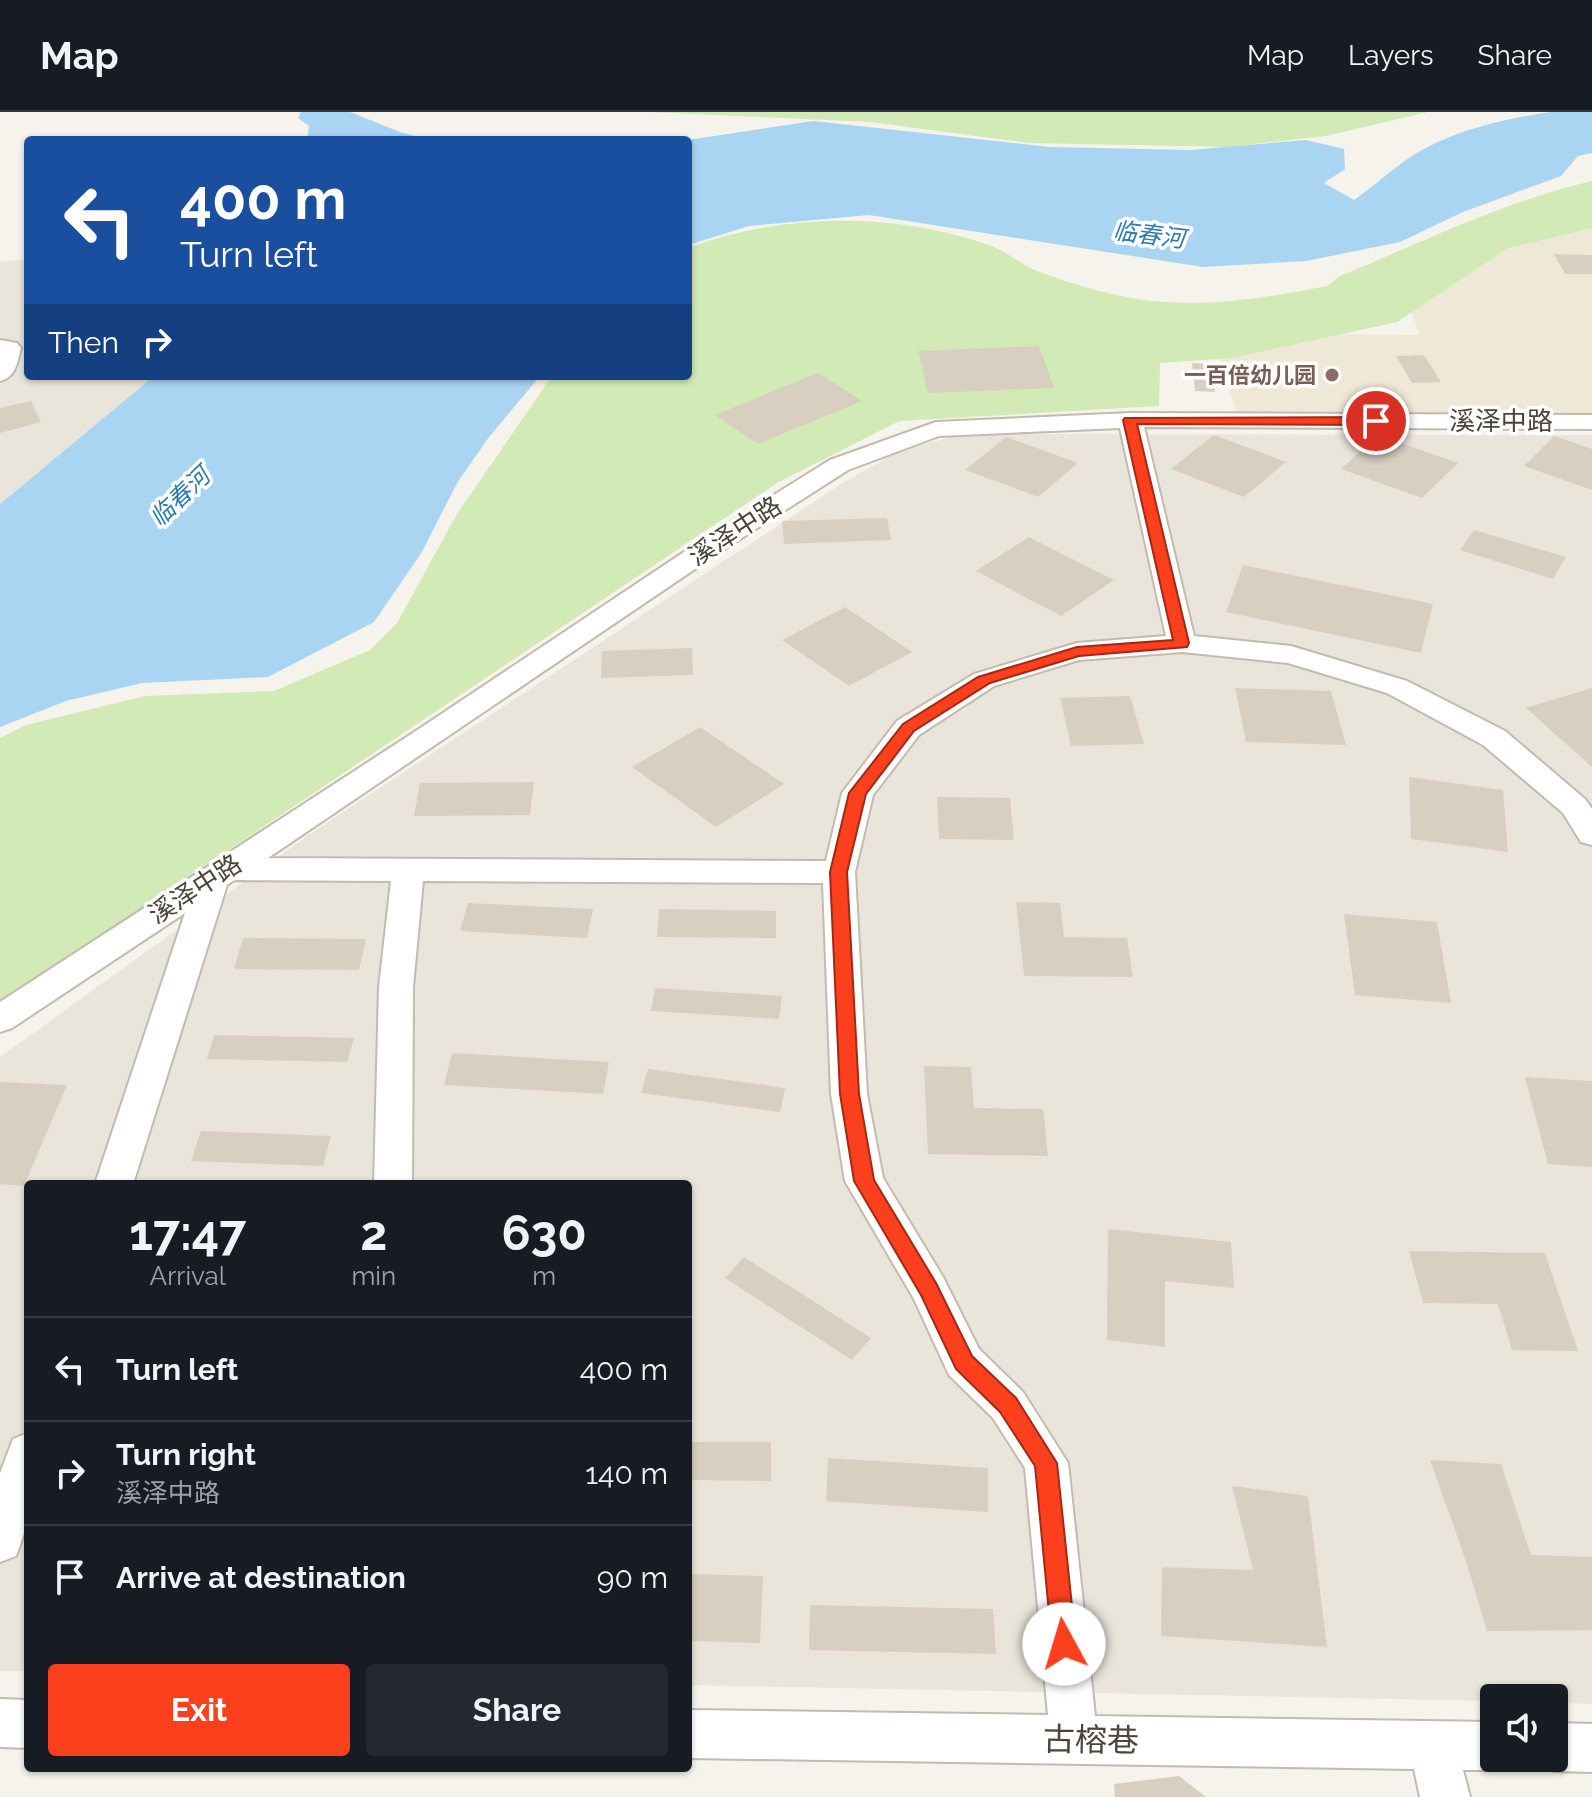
<!DOCTYPE html>
<meta charset="utf-8">
<style>
:root{--surface:#171b24;--page:#242831;--text:#f1f3f6;--muted:#9ea1a6;--line:#363941;--accent:#fc3f1d}
body{margin:0;font-family:Raleway,"Noto Sans SC",sans-serif;background:var(--page);color:var(--text);height:100vh;display:flex;flex-direction:column;font-size:30px;white-space:nowrap}
*{box-sizing:border-box;margin:0}
p{font-size:26px;color:var(--muted)}
.icon{flex:none;width:44px;height:44px;fill:none;stroke:currentColor;stroke-width:2;stroke-linecap:round;stroke-linejoin:round}
.map{position:relative;flex:1;overflow:hidden}
.drawer{position:absolute;left:24px;top:1068px;width:668px;height:592px;display:flex;flex-direction:column;background:var(--surface);border-radius:8px;box-shadow:0 2px 6px #0004}
.drawer>*{flex:none}
.hud{position:absolute;left:24px;top:24px;width:668px;height:244px;border-radius:8px;box-shadow:0 2px 6px #0004;background:#1a4fa0;color:#fff;overflow:hidden}
.buttons{position:absolute;left:1480px;top:1572px;display:grid;gap:16px}
.buttons a{display:grid;place-items:center;width:88px;height:88px;border-radius:8px;background:var(--surface);box-shadow:0 2px 6px #0004;font-size:40px}
.pin{position:absolute;display:grid;place-items:center;width:68px;height:68px;color:#fff;margin:-34px;border:4px solid #fff;border-radius:50%;box-shadow:0 2px 8px #0007}
.me{position:absolute;width:88px;margin:-44px;rotate:354deg;stroke-linejoin:round;filter:drop-shadow(0 0 6px #0008)}
.turn{display:flex;align-items:center;gap:28px;height:168px;padding:0 24px;font-size:36px}
.turn .icon{width:104px;height:104px;stroke-width:2.5}
.turn b{display:block;font-size:56px;line-height:68px}
.then{display:flex;align-items:center;height:76px;padding:0 24px;background:#0003;gap:16px;font-size:30px}
.eta{display:flex;justify-content:space-evenly;align-items:center;height:136px;text-align:center}
.eta b{font-size:48px;font-weight:700;line-height:56px}
.action{display:flex;gap:16px;margin-top:auto;padding:16px 24px}
.action a{flex:1;height:92px;border-radius:8px;background:var(--accent);color:#fff;font-size:32px;font-weight:700;line-height:92px;text-align:center}
.action a+a{background:var(--page);color:var(--text)}
ul{padding:0;list-style:none}
li{display:flex;align-items:center;gap:24px;height:104px;padding:0 24px;border-top:2px solid var(--line)}
li div{flex:1}
li b{display:block;font-size:30px}
li em{font-style:normal}
header{display:flex;align-items:center;gap:48px;box-sizing:border-box;height:112px;padding:0 40px;background:var(--surface);border-bottom:2px solid var(--line)}
header strong{font-size:38px}
nav{display:flex;gap:44px;margin-inline-start:auto;font-size:28px}
.map>svg:first-child{display:block}
</style>
<header>
<strong>Map</strong>
<nav><a>Map</a><a>Layers</a><a>Share</a></nav>
</header>
<div class="map">
<svg width="1592" height="1685" viewBox="0 0 1592 1685">
<rect width="100%" height="100%" fill="#f6f3ec"/>
<path fill="#eae5da" d="M28,147V264H154L0,392V150Z
M962,322L1592,323V1592L1554,1591V1586H1494V1589L688,1573V1072H28V1559H0V945L310,722L841,372L897,340Z"/>
<path fill="#efe8d6" d="M1592,100V307L1237,303L1213,221L1420,223L1401,174Z"/>
<path fill="#d2eab5" d="M651,0H1428L1326,24L1229,35L1029,31L870,10Z
M1592,69V116L1508,136L1397,210L1232,246L1160,251L1159,294L899,309L777,371L0,891V626L26,613L145,584L274,579L370,538L397,511L457,402L552,264H688V136C783,101 890,100 986,132C1005,138 1021,153 1040,160C1074,173 1116,185 1152,189C1211,195 1269,185 1327,174L1340,164C1423,130 1505,89 1592,69Z"/>
<path fill="#a9d4f2" d="M301,0H350L400,20L431,28H307L309,14L298,6Z
M1551,0H1592V41L1578,44L1561,64L1463,100L1400,130L1306,149L1203,155L869,103L749,114L688,133V28L813,9L1050,35L1190,38L1306,28L1344,37L1345,57L1324,71L1354,88C1373,75 1390,59 1409,46C1450,19 1503,7 1551,0Z
M154,264H540L489,325L457,371L422,440L374,510L268,565L142,571L66,589L0,615V392Z"/>
<path fill="#d8cfc1" d="M1554,142L1592,143V162H1565Z
M1039,234L1054,276L928,281L918,239Z
M1424,243L1441,270L1412,271L1396,244Z
M1192,251L1211,252L1215,280L1195,279Z
M818,261L862,289L758,332L715,303Z
M31,289L41,310L0,321V296Z
M1214,323L1286,350L1244,385L1171,357Z
M1378,323L1458,351L1422,386L1341,357Z
M1554,324L1592,337V378L1524,354Z
M1006,325L1078,351L1038,385L965,358Z
M887,406L891,428L784,432L782,409Z
M1474,418L1566,445L1553,467L1460,438Z
M1029,425L1114,468L1061,504L976,459Z
M1243,453L1433,492L1421,541L1226,500Z
M845,495L912,540L849,574L782,528Z
M692,536L693,563L601,566L602,539Z
M1235,576L1331,579L1346,633L1246,630Z
M1592,576V655L1526,596Z
M1130,584L1144,632L1071,634L1060,586Z
M700,615L784,672L716,715L632,655Z
M1409,665L1503,678L1508,740L1411,727Z
M534,670L530,703L414,704L420,671Z
M937,685L1010,686L1014,728L939,727Z
M1016,790L1060,791L1064,825L1127,826L1133,865L1024,864Z
M468,791L593,797L587,826L460,819Z
M659,797L776,799V826L657,825Z
M1344,802L1437,810L1451,891L1355,883Z
M243,826L366,827L359,858L234,857Z
M655,876L782,884L779,907L651,899Z
M214,923L354,926L347,950L207,947Z
M452,941L609,950L603,982L444,973Z
M924,954L971,955L974,996L1043,997L1048,1044L928,1042Z
M648,957L785,976L780,1000L641,981Z
M1525,965L1592,969V1055L1548,1052Z
M0,970L67,973L24,1074L0,1072Z
M201,1019L331,1024L323,1054L191,1049Z
M1108,1117L1231,1130L1234,1176L1165,1169V1235L1107,1228Z
M1409,1139L1545,1141L1578,1239L1512,1238L1498,1192L1423,1191Z
M744,1145L871,1226L852,1248L725,1166Z
M688,1330H771V1369L688,1368Z
M828,1346L988,1356V1400L826,1389Z
M1430,1348L1501,1352L1531,1443L1592,1445V1518L1487,1519L1466,1449Z
M1232,1374L1308,1384L1327,1535L1161,1524L1162,1455L1253,1458Z
M688,1462L763,1464L760,1531L688,1529Z
M810,1493L993,1497L996,1542L809,1538Z
M1179,1664L1206,1685H1115L1114,1672Z"/>
<g fill="none" stroke-linecap="round" stroke-linejoin="round">
<defs>
<path id="minor" d="M0,228L17,231L21,236C17,251 16,265 0,269Z
M1130,301L1592,303V317L1144,315L1194,524L1291,534L1407,569L1505,619L1585,687L1592,697V733L1581,730L1563,701L1483,633L1387,581L1288,551L1182,540L1079,548L994,574L919,623L873,683L855,760L867,982L883,1066L943,1165L979,1237L1023,1280L1068,1351L1095,1604L1494,1610V1646H1513L1511,1651L1494,1658H1463L1470,1685H1420L1414,1657L688,1646V1598L1048,1603L1025,1356L993,1306L949,1263L914,1187L845,1069L831,982L823,771L423,769L413,875L412,1072H374L379,875L391,769L234,768L227,773L133,1072H95L185,801L12,916L0,920V890L422,615L708,424L830,348L936,310ZM1120,316L1166,524L1077,531L974,562L897,609L842,681L826,749L268,746L726,436L848,358L939,324Z
M28,1321V1410L16,1444L0,1450V1361L13,1327Z
M0,1587L28,1588V1636L0,1635Z
M1554,1611L1592,1612V1660L1554,1659L1537,1652L1534,1646H1554Z"/>
</defs>
<use href="#minor" stroke="#c2bbae" stroke-width="4"/>
<use href="#minor" fill="#fff" fill-rule="evenodd"/>
</g>
<path fill="#fc3f1d" stroke="#a42913" stroke-width="2" d="M1125,306L1376,305L1383,309L1376,313L1137,312L1189,531L1187,535L1079,544L990,571L914,619L866,682L847,760L859,982L874,1068L936,1171L972,1244L1016,1286L1057,1351L1076,1532L1073,1540L1064,1544L1055,1540L1052,1532L1035,1354L1000,1300L956,1257L921,1183L854,1069L840,982L830,760L849,681L903,612L978,565L1077,535L1173,528L1123,308Z"/>
<circle fill="#8d6e63" stroke="#fff" stroke-width="3" cx="1332" cy="263" r="8"/>
<g text-anchor="middle" stroke-width="7" stroke-linejoin="round" paint-order="stroke">
<g font-size="22" font-weight="bold" fill="#785e54" stroke="#fff" text-anchor="end">
<text x="1316" y="271">一百倍幼儿园</text>
</g>
<g font-size="24" font-style="italic" fill="#2e7ab2" stroke="#fff">
<text transform="translate(1149 123) rotate(7)" y="8">临春河</text>
<text transform="translate(180 385) rotate(-44)" y="8">临春河</text>
</g>
<g font-size="26" fill="#4b4439" stroke="#fff">
<text x="1501" y="318">溪泽中路</text>
<text transform="translate(735 419) rotate(-33)" y="9">溪泽中路</text>
<text transform="translate(195 777) rotate(-33)" y="9">溪泽中路</text>
</g>
<g font-size="32" fill="#4b4439" stroke="#fff">
<text transform="translate(1091 1628) rotate(1)" y="11">古榕巷</text>
</g>
</g>
</svg>
<div class="buttons">
<a><svg class="icon" aria-label="sound" viewBox="0 0 24 24"><path d="M4 9h4l5-4v14l-5-4H4zM17 9q2 3 0 6"/></svg></a>
</div>
<div class="pin" style="left:1376px;top:309px;background:#d93025"><svg class="icon" aria-label="arrive" viewBox="0 0 24 24"><path d="M6 21V4h12l-3 4 3 4H6"/></svg></div>
<svg class="me" style="left:1064px;top:1532px" viewBox="-20 -20 40 40"><circle r="19" fill="#fff"/><path d="M0-13L10 11 0 6-10 11z" fill="#fc3f1d"/></svg>
<div class="hud">
<div class="turn"><svg class="icon" aria-label="left" viewBox="0 0 24 24"><path d="M17 20v-9H6M10 6l-5 5 5 5"/></svg><div><b>400 m</b>Turn left</div></div>
<div class="then">Then<svg class="icon" aria-label="right" viewBox="0 0 24 24"><path d="M7 20v-9h11M14 6l5 5-5 5"/></svg></div>
</div>
<section class="drawer">
<div class="eta">
<div><b>17:47</b><p>Arrival</p></div>
<div><b>2</b><p>min</p></div>
<div><b>630</b><p>m</p></div>
</div>
<ul>
<li><svg class="icon" aria-label="left" viewBox="0 0 24 24"><path d="M17 20v-9H6M10 6l-5 5 5 5"/></svg><div><b>Turn left</b></div><em>400 m</em></li>
<li><svg class="icon" aria-label="right" viewBox="0 0 24 24"><path d="M7 20v-9h11M14 6l5 5-5 5"/></svg><div><b>Turn right</b><p>溪泽中路</p></div><em>140 m</em></li>
<li><svg class="icon" aria-label="arrive" viewBox="0 0 24 24"><path d="M6 21V4h12l-3 4 3 4H6"/></svg><div><b>Arrive at destination</b></div><em>90 m</em></li>
</ul>
<div class="action"><a>Exit</a><a>Share</a></div>
</section>
</div>
